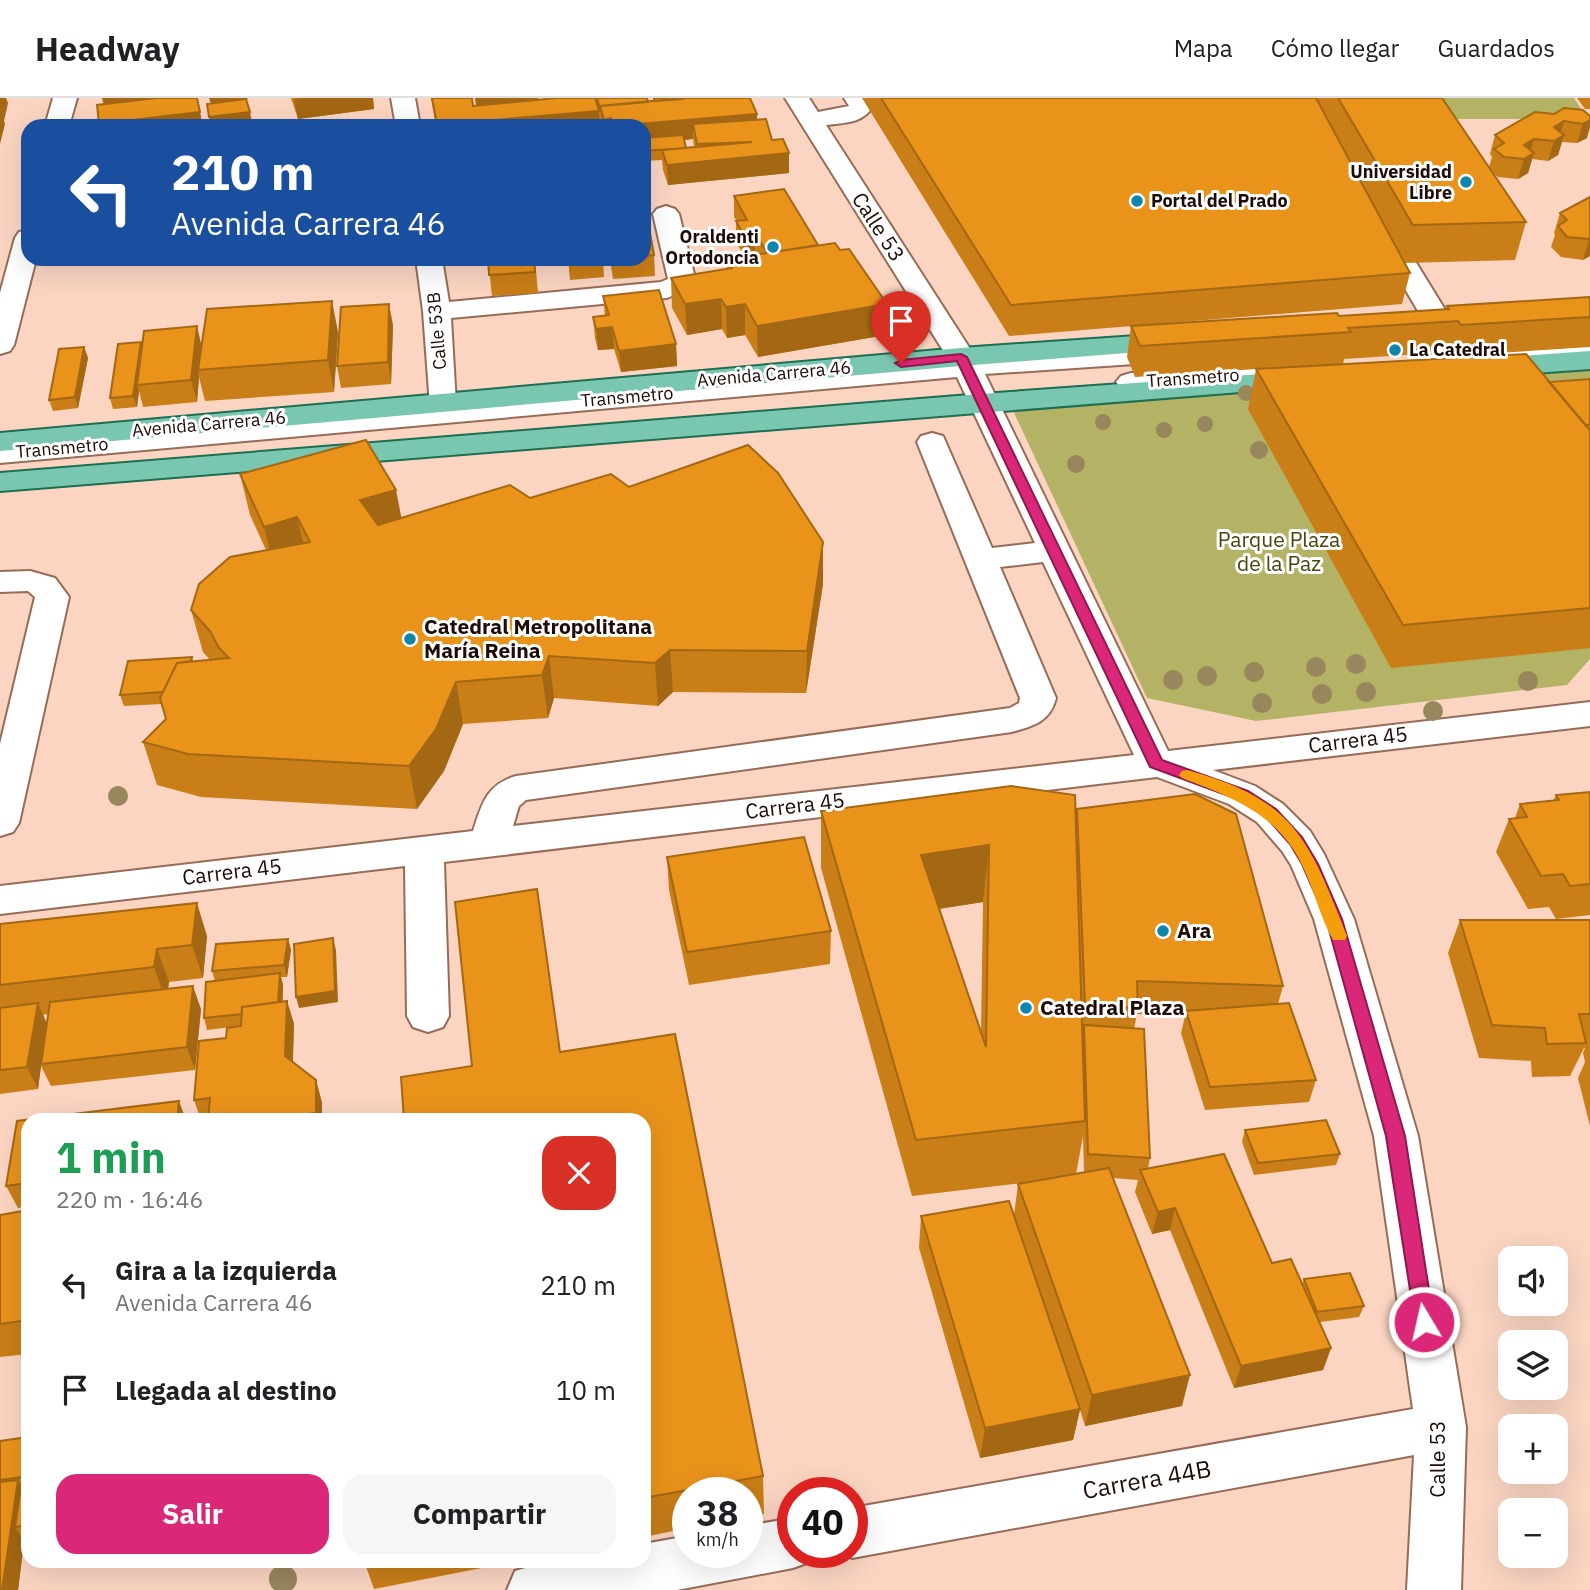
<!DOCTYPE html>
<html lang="es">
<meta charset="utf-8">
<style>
:root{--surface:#fff;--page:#f6f6f6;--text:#202124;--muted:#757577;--line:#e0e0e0;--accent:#db2777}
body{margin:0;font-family:"IBM Plex Sans",sans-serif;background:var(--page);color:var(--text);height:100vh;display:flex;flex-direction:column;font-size:26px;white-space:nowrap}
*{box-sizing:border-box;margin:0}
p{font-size:23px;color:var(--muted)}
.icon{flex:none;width:38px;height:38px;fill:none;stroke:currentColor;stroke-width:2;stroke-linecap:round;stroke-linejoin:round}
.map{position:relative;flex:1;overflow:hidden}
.panel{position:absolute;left:21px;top:1015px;width:630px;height:455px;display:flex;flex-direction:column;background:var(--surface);border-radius:21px;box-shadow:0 7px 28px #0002}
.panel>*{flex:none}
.top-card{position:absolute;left:21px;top:21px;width:630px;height:147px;border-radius:21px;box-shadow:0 7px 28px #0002;background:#1a4fa0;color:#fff;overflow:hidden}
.tools{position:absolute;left:1498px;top:1148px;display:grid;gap:14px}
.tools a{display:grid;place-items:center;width:70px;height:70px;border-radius:14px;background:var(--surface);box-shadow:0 7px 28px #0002;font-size:35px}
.speed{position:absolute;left:672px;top:1379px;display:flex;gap:14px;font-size:35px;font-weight:700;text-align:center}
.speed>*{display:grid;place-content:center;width:91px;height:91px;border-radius:50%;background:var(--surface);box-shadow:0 7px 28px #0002;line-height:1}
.speed small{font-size:18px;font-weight:400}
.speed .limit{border:10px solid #d22;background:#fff;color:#111}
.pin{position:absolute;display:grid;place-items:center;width:60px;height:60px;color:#fff;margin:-72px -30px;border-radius:50% 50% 50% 0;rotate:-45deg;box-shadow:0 0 7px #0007}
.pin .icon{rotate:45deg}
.me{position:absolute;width:77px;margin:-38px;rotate:351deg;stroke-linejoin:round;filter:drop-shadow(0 0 5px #0008)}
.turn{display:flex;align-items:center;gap:24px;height:147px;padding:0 35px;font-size:32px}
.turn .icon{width:91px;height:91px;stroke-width:2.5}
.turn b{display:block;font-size:49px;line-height:60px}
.round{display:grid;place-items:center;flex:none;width:74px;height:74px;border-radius:21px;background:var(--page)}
.head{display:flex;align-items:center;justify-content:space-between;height:119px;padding:0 35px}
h1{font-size:42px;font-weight:700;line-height:52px;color:#1e9e55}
.primary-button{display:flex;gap:14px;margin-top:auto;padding:14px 35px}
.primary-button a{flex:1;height:80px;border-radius:21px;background:var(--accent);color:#fff;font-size:28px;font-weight:700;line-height:80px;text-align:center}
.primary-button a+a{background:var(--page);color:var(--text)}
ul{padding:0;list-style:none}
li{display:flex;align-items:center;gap:21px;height:105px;padding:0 35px}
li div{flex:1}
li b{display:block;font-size:26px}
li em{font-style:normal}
header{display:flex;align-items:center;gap:42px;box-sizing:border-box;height:98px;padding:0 35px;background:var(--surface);border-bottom:2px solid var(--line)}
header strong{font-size:33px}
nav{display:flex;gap:38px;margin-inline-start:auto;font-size:24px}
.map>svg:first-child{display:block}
</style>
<header>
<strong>Headway</strong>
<nav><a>Mapa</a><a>Cómo llegar</a><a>Guardados</a></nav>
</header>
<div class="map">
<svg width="1590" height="1492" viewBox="0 0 1590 1492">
<rect width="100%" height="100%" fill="#fbd5c2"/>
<path fill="#b4b265" d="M1436,0H1574L1588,21H1447Z
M1590,270V561L1567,587L1256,623L1147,600L1010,306Z"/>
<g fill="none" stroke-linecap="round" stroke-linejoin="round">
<defs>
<path id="minor" d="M53,0H77L69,28H45Z
M391,0H415L420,28H396Z
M785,0H809L818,14L849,8L844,0H868L873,8C864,25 844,25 826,27L976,260L1179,245L1189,248L1193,254L1189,260L1179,263L985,276L1168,653L1590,604V628L1213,672L1255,688L1283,706L1310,733L1324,756L1354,821L1418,1038L1466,1329L1461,1492H1407L1414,1357L852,1460L837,1454H852V1410L1413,1311L1374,1038L1314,821L1291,767L1282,753L1257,724L1229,706L1157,679L444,764L449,918L443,929L428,934L413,929L407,918L405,768L0,816V788L473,733C482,706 486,687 516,678L1010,610L1019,605L1020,600L917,344L921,338L932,335L943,338L992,450L1035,445L957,279L0,365V347L430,308L423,213L416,161H442L449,204L661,184L668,181L653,116L657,111L666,108L675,111L679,116L696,184L692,190L667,200L451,220L456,306L949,262ZM1043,464L1134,657L513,728L519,708L526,702L1012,634C1033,628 1050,624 1056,600L1000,469Z
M1383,124L1392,126L1396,132L1452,223L1448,229L1438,231L1428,229L1424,223L1370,132L1374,126Z
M28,132V161H36L14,247L10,253L0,256V195L15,140L19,134Z
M1590,242V260L1442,271L1432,268L1428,262L1432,256L1442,253Z
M1309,262L1319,265L1323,271L1319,277L1131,293L1121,290L1116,284L1121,278L1131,275Z
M30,473L55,480L69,499L19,725L13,734L0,738V646L35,499L28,493L0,494V474Z
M793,1420V1454H815L812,1463L793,1470L677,1492H507L515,1473L549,1463H644V1446L688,1438V1454H747V1428Z"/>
<path id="major" d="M1180,235L1190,238L1194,244L1190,250L961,268L0,353V335L961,250Z
M1590,253V271L1480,279L1470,276L1466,270L1470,264L1480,261Z
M1305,273L1315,276L1320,282L1315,288L0,393V375L982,296Z"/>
</defs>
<use href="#minor" stroke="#966c58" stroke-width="4"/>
<use href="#major" stroke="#1e6e52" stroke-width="4"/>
<use href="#minor" fill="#fff" fill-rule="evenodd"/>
<use href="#major" fill="#79c7b0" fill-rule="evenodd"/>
</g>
<g fill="#98865d">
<circle cx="1246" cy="295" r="8"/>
<circle cx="1103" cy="324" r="8"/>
<circle cx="1205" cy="326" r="8"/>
<circle cx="1164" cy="332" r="8"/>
<circle cx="1259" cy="352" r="9"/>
<circle cx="1076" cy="366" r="9"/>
<circle cx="1356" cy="566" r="10"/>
<circle cx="1316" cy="569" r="10"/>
<circle cx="1254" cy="574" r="10"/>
<circle cx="1207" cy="578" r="10"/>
<circle cx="1173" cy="582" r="10"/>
<circle cx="1528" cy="583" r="10"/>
<circle cx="1366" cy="594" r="10"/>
<circle cx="1322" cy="596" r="10"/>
<circle cx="1262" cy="605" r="10"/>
<circle cx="1433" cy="613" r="10"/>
<circle cx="118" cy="698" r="10"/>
<circle cx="283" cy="1481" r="14"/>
</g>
<path fill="#c97e17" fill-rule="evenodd" d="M291,0H373L374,11L298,21Z
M431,0H472L473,8H476L475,0H538V2L552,1L551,0H647L648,4L653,3V0H651H750L757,22L772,42L789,55V75L668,87L663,72L662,62L644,63V28H436ZM693,41L694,49L686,50L684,42Z
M862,0H1442L1489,69L1492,59L1490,56L1495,37L1554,16L1583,12L1587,40L1577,45L1562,44L1558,57L1548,63L1532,61L1528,75L1518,81L1498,79L1492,74L1526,124L1515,162L1405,165L1410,175L1402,206L1009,238Z
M1577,0H1590V11H1585Z
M734,98L818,147L886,237L758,259L745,237L727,240L722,231L687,237L672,210L671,180L727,171L726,161L756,157L755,155L743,156L736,144V123H737L734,119Z
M1590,99V158L1583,162L1561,159L1551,149L1555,137L1554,135L1560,115Z
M644,101L654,157L655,178L613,181L610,161H644Z
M488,161H535L538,195L492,198Z
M568,161H603L604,179L570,182Z
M603,198L676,246L677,268L621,274L614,251L598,252L595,240L593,219L605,218Z
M1590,199V249L1452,258L1450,254L1344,261L1343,266L1549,284L1590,281V550L1391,570L1248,311L1256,271L1135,279L1127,259L1131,228L1339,218L1446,211L1447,208Z
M393,227L391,286L341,290L337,268Z
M338,234L334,294L205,303L199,279L197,304L143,309L139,293L137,309L113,311L110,300L142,249L201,247Z
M84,249L88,260L78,310L53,313L49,302Z
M240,376L401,420L530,400L629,389L823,486L806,595L673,594L658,608L554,600L548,620L463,626L444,673L417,711L201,699L157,687L143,644L166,621L162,606L124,608L120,597L192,559L193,563L210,562L203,554L191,512L266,452L250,417Z
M1590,694V817L1556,821L1549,809L1528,811L1496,754L1509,721L1515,720L1520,706L1553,703L1556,697Z
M1077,711L1283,888L1278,906L1316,982L1309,1004L1205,1012L1181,935L1185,918L1137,916L1134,931L1150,1060L1148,1070L1272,1165L1302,1186L1304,1181L1364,1208L1359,1219L1320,1224L1331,1250L1323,1272L1234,1290L1170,1132L1152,1136L1135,1094L1138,1082L1113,1080L1182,1308L1085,1328L1080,1312L1073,1342L980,1360L919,1150L921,1118L1014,1117L1018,1086L1031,1084L912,1098L821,770V713L1076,721ZM983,804L981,934L939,811ZM1083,1038L1084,1074L1076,1076Z
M667,759L831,833L830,866L689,887L669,792Z
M537,791L560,954L675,936L763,1378L764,1416L747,1419V1395H688V1430L644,1439V1022H404L401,979L472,968L455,804Z
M1460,822H1590V1028L1578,980L1585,964L1583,955L1585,950H1584L1570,978L1532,979L1531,963L1479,960L1448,855Z
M0,826L207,838L203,880L169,884L168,891L201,911L195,972L51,988L41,968L38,991L0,996ZM48,916L47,926L43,917Z
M288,841L291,852L287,879H281L283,887V904L287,903L294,926L293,964L316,982L322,1005V1022H201L194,1002L226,940L240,928L207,932L204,920L215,883L212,873Z
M28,1022V1108L18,1110L6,1088Z
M1245,1032L1340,1056L1336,1067L1254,1077L1242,1044Z
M28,1112V1256L0,1259V1117Z
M28,1339V1449L24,1444L18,1492H0V1343Z
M364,1463H518L374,1491Z"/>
<path fill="#a46713" d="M0,0H6L8,5L4,23L5,26L0,46Z
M102,0H153L104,8Z
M197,0L203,28H99V26Z
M209,0H247L248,1L211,6Z
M303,0H373L374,11L298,21L294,1Z
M475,0H538L539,5L477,10Z
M599,13L600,28L437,27Z
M250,14L252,24L211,28L209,19Z
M757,16V35L693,26V41L644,46V28H623Z
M1590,22V29L1587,40L1577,45L1583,26Z
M1564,23L1559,40L1564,37L1558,57L1548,63L1554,43V29Z
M1534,41L1529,58L1534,55L1528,75L1518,81L1524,61V47Z
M789,55V75L668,87L667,67Z
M755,134V155L743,156V136Z
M1589,141H1590V158L1583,162Z
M721,201L722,231L687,237L685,206Z
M332,203L338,234L334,294L328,262Z
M389,206L393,227L391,286L388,264Z
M745,206V237L727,240L726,209Z
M887,206L886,237L758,259L757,228Z
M197,228L202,250L198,272L199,279L197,304L191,282Z
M612,229L614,251L598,252L596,231Z
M141,244L144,255L137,287L139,293L137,309L133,298Z
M676,246L677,268L621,274L619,253Z
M84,249L88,260L78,310L75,299Z
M396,392L404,433L368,444L360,402Z
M297,419L307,461L274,470L264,429Z
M823,444V486L806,595L807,553Z
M670,552L673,594L658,608L655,565Z
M549,558L554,600L548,620L542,577Z
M456,584L463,626L444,673L417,711L409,668Z
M989,747L983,804L918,814L921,757Z
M197,805L207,838L203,880L192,847Z
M333,840L336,852L338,904L299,910L296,899Z
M288,841L291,852L287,879L284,867Z
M157,851L169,884L166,903L154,869Z
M280,875L283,887L281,923L278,912Z
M193,888L201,911L195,972L187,949Z
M287,903L294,926L292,981L285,958Z
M38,905L48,928L41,966V968L38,991L27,969Z
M316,982L322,1005V1022H318L316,1015Z
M179,1003L186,1022H177Z
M1175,1110L1170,1132L1152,1136L1158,1114Z
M1331,1250L1323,1272L1234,1290L1241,1268Z
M1190,1277L1182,1308L1085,1328L1092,1297Z
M1080,1311L1073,1342L980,1360L985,1330Z
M18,1382L28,1398L15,1429L24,1444L18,1492H2Z"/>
<path fill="#ea931b" stroke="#a46713" stroke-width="2" fill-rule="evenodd" d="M157,0H197L200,14L99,26L97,7Z
M432,0H472L473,8L557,0H595L599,13L437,27Z
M597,0H647L648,4L600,8V11Z
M654,0H683V1L656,3H654Z
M684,0H750L757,16L614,28L611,20L604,22L600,8Z
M881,0H1316L1410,175L1011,207Z
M1338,0H1442L1526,124L1413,127Z
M246,1L250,14L209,19L207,6Z
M1564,10L1583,12L1590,18V22L1583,26L1564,23L1554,29L1564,37L1554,43L1534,41L1524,47L1534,55L1524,61L1504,59L1494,51L1504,45L1495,37L1535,14L1554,16Z
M766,21L772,42L783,41L789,55L667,67L662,52L752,44L697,46L693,26Z
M611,24L612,28H568V26Z
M683,37L686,50L644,53V40Z
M784,91L818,147L767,155L755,134L743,136L736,123L747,122L734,98Z
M1590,99V141L1567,139L1558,128L1567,122L1560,115Z
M644,101L654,157L644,158Z
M835,145L840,152L849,151L887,206L757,228L745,206L726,209L721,201L685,206L671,180L732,170L726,161Z
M488,161H534L535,174L489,177Z
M659,192L676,246L619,253L612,229L596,231L593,219L609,217L603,198Z
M1590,199V219L1461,227L1458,223L1348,230L1351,234L1140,248L1131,228L1337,215L1339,218L1449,211L1447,208Z
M332,203L328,262L198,272L207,211Z
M389,206L388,264L337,268L341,209Z
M197,228L191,282L137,287L144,233Z
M141,244L133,298L110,300L118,246Z
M84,249L75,299L49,302L59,251Z
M1526,256L1590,332V510L1403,527L1256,271Z
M1590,281V326L1586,328L1549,284Z
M366,342L396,392L360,402L378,427L510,387L530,400L611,376L629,389L748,347L778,375L823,444L807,553L670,552L655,565L549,558L542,577L456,584L436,631L409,668L188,656L143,644L166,621L160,600L177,565L229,560L219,550L210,533L191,512L199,486L230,459L310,444L297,419L264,429L240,376Z
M192,559L191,563L177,565L163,594L120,597L128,563Z
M1011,688L1075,697L1085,1023L916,1042L821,713ZM989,747L986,949L921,757Z
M1590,694V786L1570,788L1563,776L1541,778L1509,721L1527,719L1520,706L1559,702L1556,697Z
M1195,696L1236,716L1283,888L1137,883L1138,910L1085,907L1077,711Z
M804,739L831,833L687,854L667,759Z
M537,791L560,954L675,936L763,1378L644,1400V1022H404L401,979L472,968L455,804Z
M197,805L192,847L157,851L154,869L0,887V826Z
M1460,822H1590V916H1579L1586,945L1547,946L1545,930L1492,927Z
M333,840L335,893L296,899L294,846Z
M288,841L284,867L212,873L216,846Z
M280,875L278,904L242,909V916L204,920L206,884Z
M193,888L187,949L41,966L50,904Z
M287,903L285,958L316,982V1015L263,1022H208L210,1000L194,1002L199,943L226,940L227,930L241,928L242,909Z
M38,905L27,969L0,972V910Z
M1289,905L1316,982L1210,989L1186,913Z
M1084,927L1144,931L1150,1060L1088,1056Z
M179,1003L177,1022H28V1085L6,1088L17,1023Z
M1326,1022L1340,1056L1258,1065L1245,1032Z
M1224,1056L1272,1165L1291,1161L1331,1250L1241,1268L1175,1110L1158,1114L1140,1072Z
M1109,1070L1190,1277L1092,1297L1018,1086Z
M1009,1103L1080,1311L985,1330L921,1118Z
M28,1112V1222L0,1226V1117Z
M1350,1175L1364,1208L1317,1214L1304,1181Z
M28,1339V1427L15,1429Z
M28,1339L22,1379L0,1382V1343Z
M18,1382L2,1492H0V1384Z"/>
<path fill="#db2777" stroke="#8e194d" stroke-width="2" d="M961,256L967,259L1162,662L1248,693L1276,711L1302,739L1318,766L1342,821L1405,1038L1434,1224L1432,1230L1424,1232L1417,1230L1415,1224L1386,1038L1326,821L1302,766L1290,746L1265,718L1237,701L1150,669L957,263L901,269L895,265L901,262Z"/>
<path fill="#f59e0b" d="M1187,672C1296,702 1308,741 1347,838L1345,842H1333C1320,819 1314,791 1302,767C1278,716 1231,699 1182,680L1179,677L1182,673Z"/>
<g fill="#0e85aa" stroke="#fff" stroke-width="2.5">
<circle cx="1466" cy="84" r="7"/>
<circle cx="1137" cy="103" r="7"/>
<circle cx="773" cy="149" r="7"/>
<circle cx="1395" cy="252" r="7"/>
<circle cx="410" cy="541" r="7"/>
<circle cx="1163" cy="833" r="7"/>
<circle cx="1026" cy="910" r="7"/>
</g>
<g text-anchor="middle" stroke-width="6" stroke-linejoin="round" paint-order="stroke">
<g font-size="18" font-weight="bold" fill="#1c0c05" stroke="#fff" text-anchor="end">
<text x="1452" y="80">Universidad<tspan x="1452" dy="21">Libre</tspan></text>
<text x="1151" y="109" text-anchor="start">Portal del Prado</text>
<text x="759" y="145">Oraldenti<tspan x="759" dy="21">Ortodoncia</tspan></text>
<text x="1409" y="258" text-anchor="start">La Catedral</text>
</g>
<g font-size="18" fill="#1c0c05" stroke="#fff">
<text transform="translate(437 233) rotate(-95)" y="6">Calle 53B</text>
<text transform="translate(774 276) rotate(-5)" y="6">Avenida Carrera 46</text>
<text transform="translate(1193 280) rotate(-4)" y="6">Transmetro</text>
<text transform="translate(627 299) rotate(-5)" y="6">Transmetro</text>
<text transform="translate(209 326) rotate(-5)" y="6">Avenida Carrera 46</text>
<text transform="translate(62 350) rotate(-5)" y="6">Transmetro</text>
</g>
<g font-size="21" fill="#1c0c05" stroke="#fff">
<text transform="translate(878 129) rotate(57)" y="7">Calle 53</text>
<text transform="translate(1358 642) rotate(-7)" y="7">Carrera 45</text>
<text transform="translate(795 708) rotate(-7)" y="7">Carrera 45</text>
<text transform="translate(232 774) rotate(-7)" y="7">Carrera 45</text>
<text transform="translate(1438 1361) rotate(-90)" y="7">Calle 53</text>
</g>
<g font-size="21" fill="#47450b" stroke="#fff">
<text x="1279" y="449">Parque Plaza<tspan x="1279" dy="24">de la Paz</tspan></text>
</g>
<g font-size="21" font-weight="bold" fill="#1c0c05" stroke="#fff" text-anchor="start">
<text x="424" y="536">Catedral Metropolitana<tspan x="424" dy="24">María Reina</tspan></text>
<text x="1177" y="840">Ara</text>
<text x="1040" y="917">Catedral Plaza</text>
</g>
<g font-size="24" fill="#1c0c05" stroke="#fff">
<text transform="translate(1147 1382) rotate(-10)" y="8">Carrera 44B</text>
</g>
</g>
</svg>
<div class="tools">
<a><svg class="icon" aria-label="sound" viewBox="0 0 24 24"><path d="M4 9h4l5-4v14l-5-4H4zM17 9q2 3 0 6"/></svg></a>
<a><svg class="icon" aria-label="layers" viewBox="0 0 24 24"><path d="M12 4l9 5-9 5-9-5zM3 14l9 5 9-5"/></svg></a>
<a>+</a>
<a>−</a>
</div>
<div class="speed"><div>38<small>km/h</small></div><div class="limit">40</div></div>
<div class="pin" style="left:901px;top:265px;background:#d93025"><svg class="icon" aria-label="arrive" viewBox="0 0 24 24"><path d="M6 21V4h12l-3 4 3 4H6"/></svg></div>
<svg class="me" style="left:1424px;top:1224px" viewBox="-20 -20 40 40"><circle r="17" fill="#db2777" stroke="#fff" stroke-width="3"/><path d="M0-11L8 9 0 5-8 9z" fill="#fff"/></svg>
<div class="top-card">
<div class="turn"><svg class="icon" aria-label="left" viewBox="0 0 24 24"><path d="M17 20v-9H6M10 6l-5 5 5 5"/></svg><div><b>210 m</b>Avenida Carrera 46</div></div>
</div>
<section class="panel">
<div class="head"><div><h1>1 min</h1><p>220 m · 16:46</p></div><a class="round" style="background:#d93025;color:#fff"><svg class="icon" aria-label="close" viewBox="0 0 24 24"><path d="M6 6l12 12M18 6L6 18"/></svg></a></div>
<ul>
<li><svg class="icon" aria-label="left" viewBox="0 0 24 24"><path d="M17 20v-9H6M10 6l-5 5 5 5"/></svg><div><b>Gira a la izquierda</b><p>Avenida Carrera 46</p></div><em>210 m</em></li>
<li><svg class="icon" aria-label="arrive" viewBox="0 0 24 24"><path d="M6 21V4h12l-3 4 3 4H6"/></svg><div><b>Llegada al destino</b></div><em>10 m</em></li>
</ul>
<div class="primary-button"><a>Salir</a><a>Compartir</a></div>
</section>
</div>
